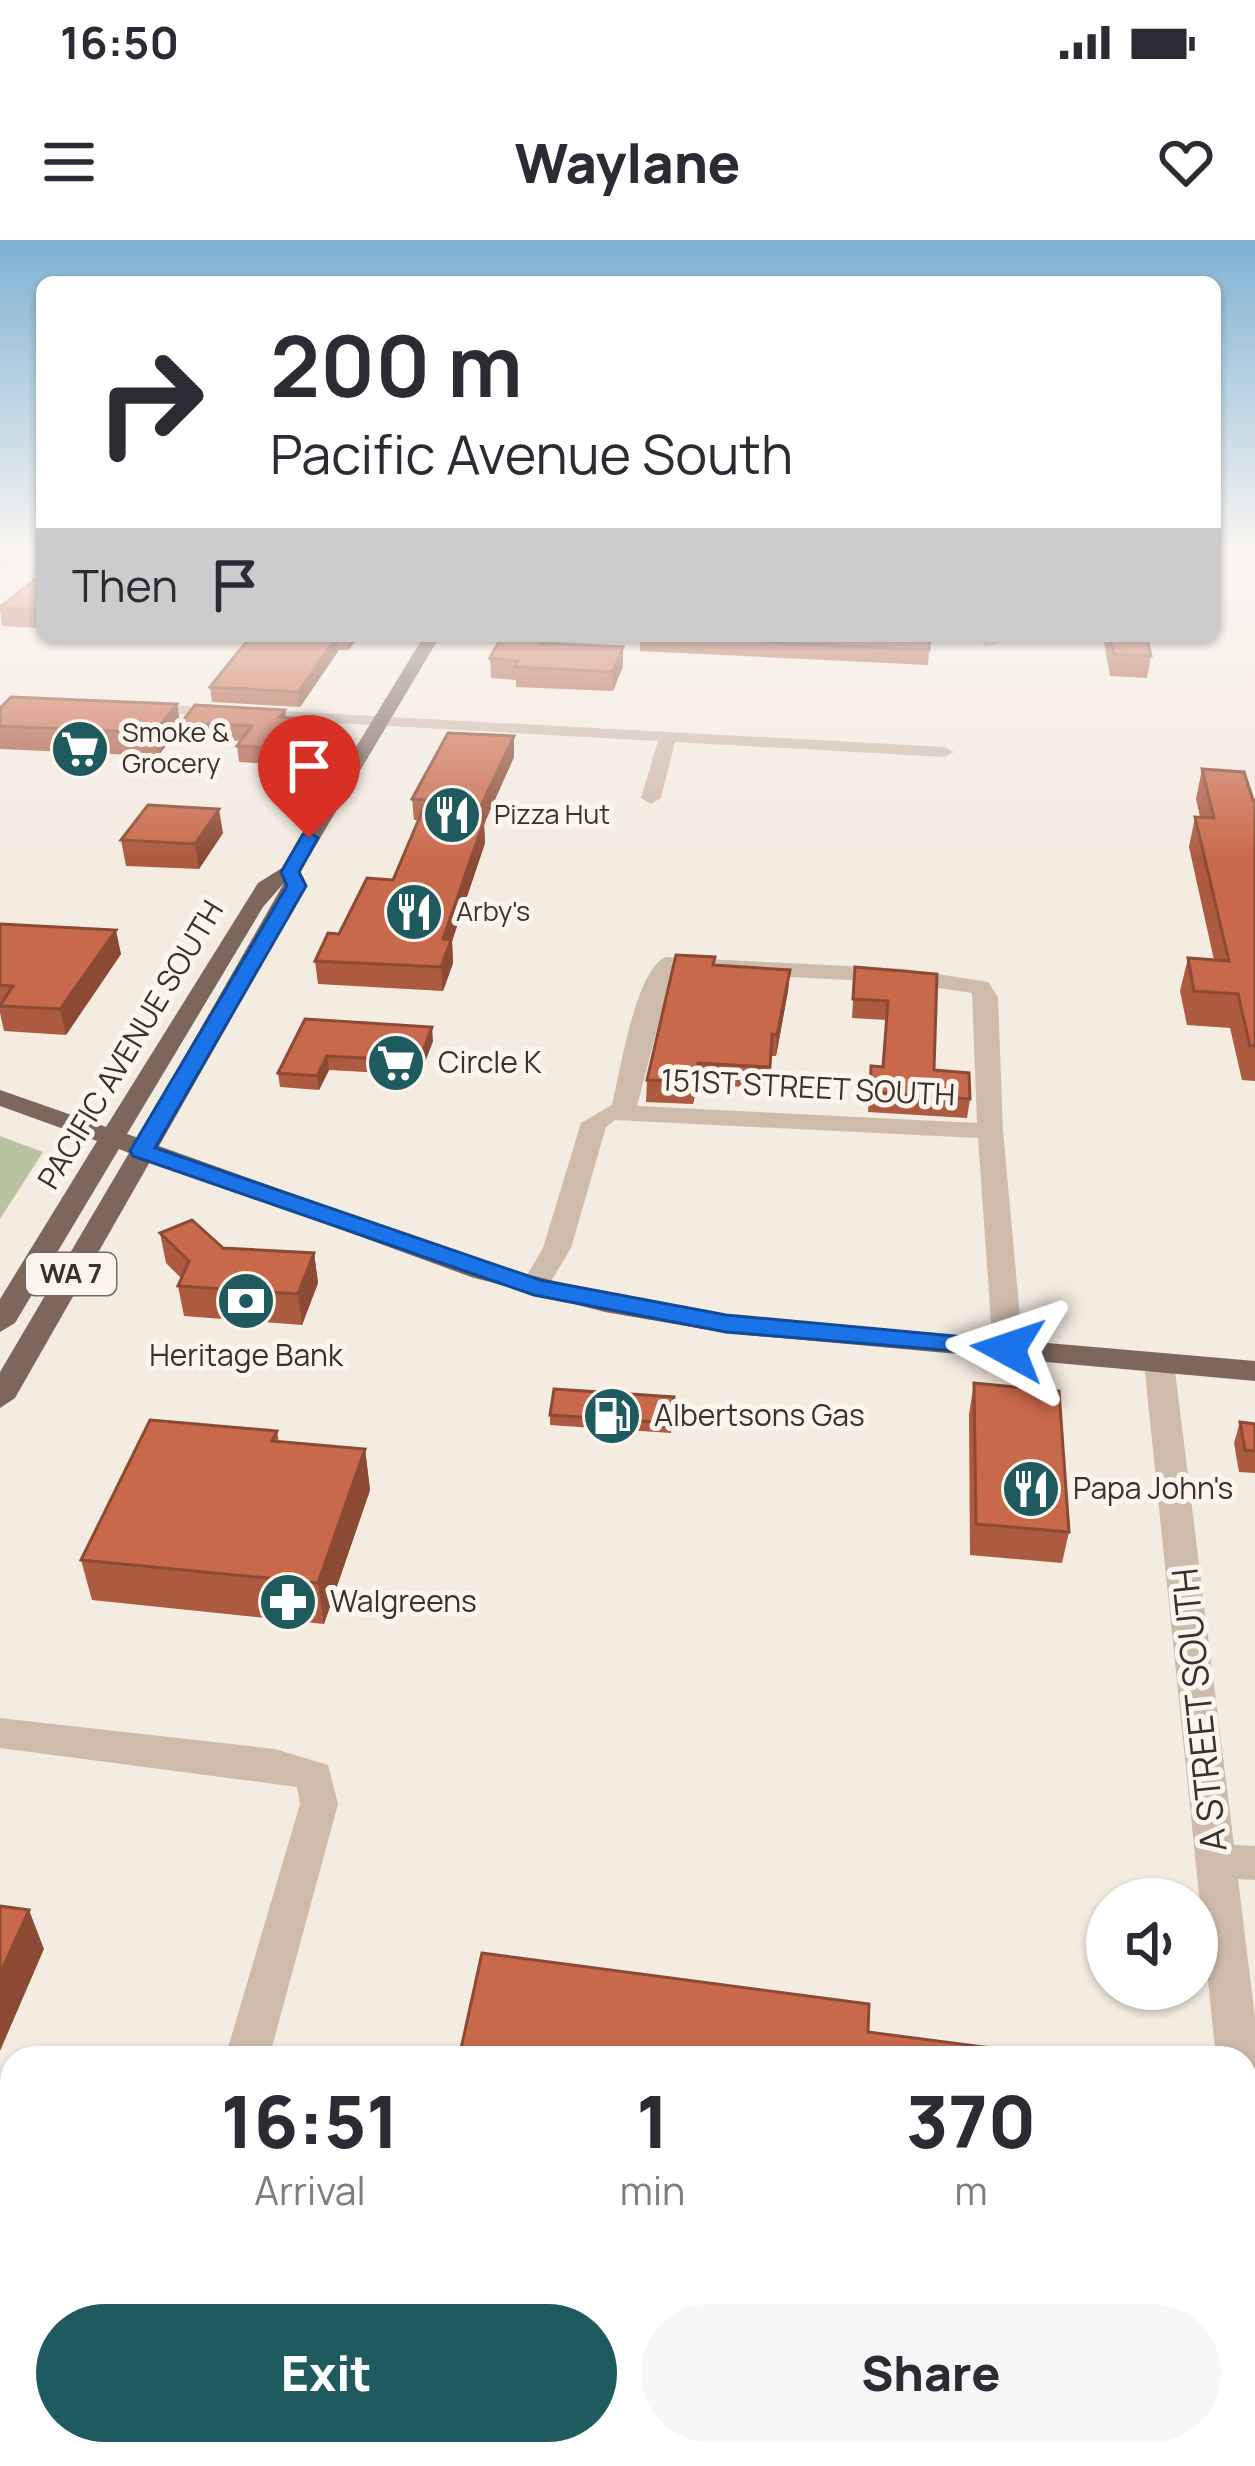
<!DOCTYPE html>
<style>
:root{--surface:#fff;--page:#f7f7f7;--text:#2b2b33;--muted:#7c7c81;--accent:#1f5a5e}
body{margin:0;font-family:Manrope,sans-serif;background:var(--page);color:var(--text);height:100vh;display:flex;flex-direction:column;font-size:45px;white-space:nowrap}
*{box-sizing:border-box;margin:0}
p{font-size:39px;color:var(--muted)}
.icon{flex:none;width:66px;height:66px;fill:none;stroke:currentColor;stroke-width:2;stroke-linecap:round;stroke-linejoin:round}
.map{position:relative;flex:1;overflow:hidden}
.sheet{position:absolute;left:0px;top:1806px;width:1257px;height:420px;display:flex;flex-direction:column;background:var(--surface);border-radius:36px 36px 0 0;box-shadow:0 3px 9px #0004}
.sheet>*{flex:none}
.hud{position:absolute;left:36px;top:36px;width:1185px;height:366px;border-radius:18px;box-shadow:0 3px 9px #0004;background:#fff;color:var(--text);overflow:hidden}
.buttons{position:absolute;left:1086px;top:1638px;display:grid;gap:24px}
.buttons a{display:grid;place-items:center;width:132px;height:132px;border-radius:50%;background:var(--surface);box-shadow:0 3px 9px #0004;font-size:60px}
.pin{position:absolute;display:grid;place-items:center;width:102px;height:102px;color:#fff;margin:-123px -51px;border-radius:50% 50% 50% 0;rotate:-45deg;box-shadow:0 0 12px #0007}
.pin .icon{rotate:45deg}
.me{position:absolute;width:132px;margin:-66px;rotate:275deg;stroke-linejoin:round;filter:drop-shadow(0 0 9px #0008)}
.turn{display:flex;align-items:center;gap:42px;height:252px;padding:0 36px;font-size:54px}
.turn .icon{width:156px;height:156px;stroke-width:2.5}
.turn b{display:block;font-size:84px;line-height:102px}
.then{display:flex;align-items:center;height:114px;padding:0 36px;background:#0003;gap:24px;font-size:45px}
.eta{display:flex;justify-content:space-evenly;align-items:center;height:204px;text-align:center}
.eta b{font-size:72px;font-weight:800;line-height:84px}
.cta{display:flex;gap:24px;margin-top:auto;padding:24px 36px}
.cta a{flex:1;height:138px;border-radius:72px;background:var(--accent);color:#fff;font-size:48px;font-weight:800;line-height:138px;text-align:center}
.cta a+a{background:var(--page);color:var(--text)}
.status{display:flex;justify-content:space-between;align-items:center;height:84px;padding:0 60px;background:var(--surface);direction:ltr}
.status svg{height:33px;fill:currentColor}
header{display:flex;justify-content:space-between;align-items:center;height:156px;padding:0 36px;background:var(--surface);font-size:54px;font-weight:800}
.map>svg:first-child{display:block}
</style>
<div class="status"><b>16:50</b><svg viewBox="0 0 49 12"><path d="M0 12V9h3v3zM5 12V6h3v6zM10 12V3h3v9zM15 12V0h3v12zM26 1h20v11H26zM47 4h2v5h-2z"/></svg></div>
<header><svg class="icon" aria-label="menu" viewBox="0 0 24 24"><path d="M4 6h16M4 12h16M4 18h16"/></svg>Waylane<svg class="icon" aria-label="heart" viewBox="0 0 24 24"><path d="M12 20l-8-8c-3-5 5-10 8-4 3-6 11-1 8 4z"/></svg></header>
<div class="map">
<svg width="1255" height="2226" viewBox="0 0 1255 2226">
<rect width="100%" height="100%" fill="#f4ebe1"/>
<path fill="#b8c4a0" d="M0,896L43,912L0,979Z"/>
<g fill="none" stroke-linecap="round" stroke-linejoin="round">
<path fill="#cdbbac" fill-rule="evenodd" d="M11,309H27L0,331V319Z
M982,396H998V404L984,407Z
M132,463L945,507L954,512L945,517L675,502L661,558L651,564L641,558L658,501L138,472L132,471Z
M666,717L906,729L988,742L998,757L1003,891L1023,1110L1019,1117L1008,1120L993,1110L978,898L615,880L606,887L571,1008L544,1053H524L520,1047L543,1008L581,883L612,865C620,832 636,728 666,717ZM672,731L906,743L972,753L977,883L637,866Z
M1159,1113L1174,1123L1234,1605L1255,1606V1640L1238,1639L1255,1778V1829L1245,1836V1818H1216L1144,1123Z
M0,1478L275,1509L328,1525L338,1564L269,1818H225L300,1564L297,1547L0,1508Z
M1245,1846L1255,1850V1961L1245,1957Z
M95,2214H147L143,2226H91Z"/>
<path fill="#7d675c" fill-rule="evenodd" d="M424,396H440L300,632L306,647L159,906L491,1025L605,1054L726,1075L1255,1121V1141L726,1093L605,1072L471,1037L151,920L15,1158L0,1168V1132L129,913L119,909L15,1083L0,1092V1059L97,901L0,866V850L106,887L258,643L282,628ZM284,643L138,898L127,894L263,667Z"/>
</g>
<path fill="#ac5a40" d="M42,334V388L2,386L0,367Z
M251,396H359L349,410H339L300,467L212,462L210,447Z
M502,396H554L550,404L623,426L613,451L516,447V440L491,438L490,418Z
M640,396H930L928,425L640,411Z
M1103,396H1146L1151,416L1147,438L1110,436Z
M0,468L181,487L158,516L0,509Z
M286,478L294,494L274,524L239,522L237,506L241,501L184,498L181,483Z
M514,496V517L484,584L485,603L452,701L453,723L443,751L318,744L315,721L339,694L393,640L418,580H414L412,559Z
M1202,529L1255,560V841L1242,840L1230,788L1187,785L1180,751L1188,718L1214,720L1189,607L1195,577H1200L1196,559Z
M223,593L199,629L126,626L121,600Z
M0,684L121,714L66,795L4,791L0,773Z
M715,717L714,725L790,730L788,751L776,816H771L769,848L697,845L693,864L646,862L647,840Z
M855,727L937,734L934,830L970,859L967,878L868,872L871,826L883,827L887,780L852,778Z
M305,779L433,801L420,835L329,830L319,850L280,847L278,833Z
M160,993L223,1008L314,1013L318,1043L302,1085L184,1076L178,1046L181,1038L166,1023Z
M974,1143L1069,1292L1062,1323L970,1315L969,1174Z
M674,1157L671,1193L550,1185V1175Z
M1240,1182L1255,1184V1233L1239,1232L1234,1203Z
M277,1191L279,1202L365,1209L370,1250L324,1384L92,1360L81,1320Z"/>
<path fill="#8c4a34" d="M338,396L339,410L300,467L298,452Z
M347,396H359L349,410Z
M544,396H554L541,422L540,403Z
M623,407V426L613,451V432Z
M177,464L181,487L158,516L154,493Z
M285,470L287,485L293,478L294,494L274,524L271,508L280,477Z
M514,496V517L484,584L485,603L452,701L453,723L443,751L441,727L443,699L474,581Z
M219,569L223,593L199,629L195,604Z
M116,690L121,714L66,795L60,769Z
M790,730L788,751L776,816L777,795Z
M432,787L433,801L420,835L419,821Z
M327,816L329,830L319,850L317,836Z
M698,823L697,845L693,864L694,842Z
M314,1013L318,1043L302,1085L298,1054Z
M365,1209L370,1250L324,1384L318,1343Z
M29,1670L44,1709L0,1811V1734Z
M12,2117V2203L4,2226H0V2149Z"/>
<path fill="#c8694b" stroke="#8c4a34" stroke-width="3" d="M42,334V370L0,368V367Z
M251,396H337L298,452L210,447Z
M502,396H544L540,403L623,407L613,432L515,427L518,421L490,418Z
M640,396H930L929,410Z
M1110,396H1146L1151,416L1114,414Z
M11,457L177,464L154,493L0,486V468Z
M195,465L285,470L280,477L293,478L271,508L237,506L252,486L181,483Z
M448,493L514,496L474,581H484L443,699L451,700L441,727L315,721L328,693L339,694L367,638L393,640L427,560L412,559Z
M1202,529L1244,532L1253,560H1255V806H1250L1238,754L1194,751L1188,718L1229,721L1195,577L1214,578Z
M148,565L219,569L195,604L121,600Z
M0,684L116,690L60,769L0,766L13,746L0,745Z
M676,715L715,717L713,725L790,730L777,795L772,794L770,827L698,823L694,842L647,840Z
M855,727L937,734L934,830L969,833L970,859L870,852L871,826L883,827L888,761L853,759Z
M305,779L432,787L419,821L327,816L317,836L278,833Z
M192,980L223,1008L314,1013L298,1054L178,1046L189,1021L160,993Z
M974,1143L1059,1151L1069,1292L976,1284Z
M554,1149L674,1157L671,1183L550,1175Z
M150,1180L277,1191L272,1201L365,1209L318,1343L81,1320Z
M1240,1182L1255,1184V1211L1245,1210Z
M0,1666L29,1670L0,1734Z
M482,1713L869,1764L868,1792L1069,1818H459Z
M0,1979L12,1981V2117L0,2149Z
M288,2214H1102L1103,2226H285Z"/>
<linearGradient id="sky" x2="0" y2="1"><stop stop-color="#7eb2d2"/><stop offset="0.5" stop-color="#faf6f2"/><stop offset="1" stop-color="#faf6f2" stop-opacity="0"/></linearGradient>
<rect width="1255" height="621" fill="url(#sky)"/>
<path fill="#1a73e8" stroke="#114b97" stroke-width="3" d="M309,592L318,598L299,632L306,646L155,908L540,1040L726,1075L1008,1101L1022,1109L1018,1116L726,1092L534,1055L133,916L130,911L287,646L281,632L303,594Z"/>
<defs>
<symbol id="supermarket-disc" viewBox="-11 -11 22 22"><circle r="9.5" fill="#1f5a5e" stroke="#fbf5ee"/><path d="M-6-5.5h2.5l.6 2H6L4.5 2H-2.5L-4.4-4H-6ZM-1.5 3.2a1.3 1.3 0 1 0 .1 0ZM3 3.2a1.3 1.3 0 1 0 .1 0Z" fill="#fff"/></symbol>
<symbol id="restaurant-disc" viewBox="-11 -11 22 22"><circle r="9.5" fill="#1f5a5e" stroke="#fbf5ee"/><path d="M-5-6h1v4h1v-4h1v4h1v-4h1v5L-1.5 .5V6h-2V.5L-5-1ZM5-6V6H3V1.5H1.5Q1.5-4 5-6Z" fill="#fff"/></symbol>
<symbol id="bank-disc" viewBox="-11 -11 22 22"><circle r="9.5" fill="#1f5a5e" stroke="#fbf5ee"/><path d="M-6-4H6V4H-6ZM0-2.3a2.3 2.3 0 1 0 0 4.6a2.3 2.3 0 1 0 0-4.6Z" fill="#fff"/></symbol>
<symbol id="fuel-disc" viewBox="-11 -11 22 22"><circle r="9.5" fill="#1f5a5e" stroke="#fbf5ee"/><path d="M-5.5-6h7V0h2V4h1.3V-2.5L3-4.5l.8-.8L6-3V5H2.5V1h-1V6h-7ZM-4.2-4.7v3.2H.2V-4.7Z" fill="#fff"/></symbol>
<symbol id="pharmacy-disc" viewBox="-11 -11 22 22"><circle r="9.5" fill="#1f5a5e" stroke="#fbf5ee"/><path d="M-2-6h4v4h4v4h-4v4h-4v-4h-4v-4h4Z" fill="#fff"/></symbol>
</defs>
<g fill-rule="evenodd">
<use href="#supermarket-disc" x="47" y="476" width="66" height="66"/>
<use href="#restaurant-disc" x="419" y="542" width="66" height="66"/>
<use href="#restaurant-disc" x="381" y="639" width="66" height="66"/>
<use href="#supermarket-disc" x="363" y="790" width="66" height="66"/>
<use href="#bank-disc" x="213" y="1028" width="66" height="66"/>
<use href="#fuel-disc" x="579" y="1143" width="66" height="66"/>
<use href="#restaurant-disc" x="998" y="1216" width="66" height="66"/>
<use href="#pharmacy-disc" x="255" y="1329" width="66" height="66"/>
</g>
<g text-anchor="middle" stroke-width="10" stroke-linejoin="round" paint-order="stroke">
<g font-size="27" fill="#3b302b" stroke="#fbf5ee" text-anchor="start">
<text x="122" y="502">Smoke &amp;<tspan x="122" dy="31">Grocery</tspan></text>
<text x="494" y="584">Pizza Hut</text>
<text x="456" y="681">Arby's</text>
</g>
<rect fill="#fbf5ee" stroke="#756b66" stroke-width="3" x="26" y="1013" width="90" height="42" rx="9"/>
<g font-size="27" font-weight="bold" fill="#3b302b">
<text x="71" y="1043">WA 7</text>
</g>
<g font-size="30" fill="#3b302b" stroke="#fbf5ee">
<text transform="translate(131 805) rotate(-59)" y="10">PACIFIC AVENUE SOUTH</text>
<text transform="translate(808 848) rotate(3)" y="10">151ST STREET SOUTH</text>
</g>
<g font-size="30" fill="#3b302b" stroke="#fbf5ee" text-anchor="start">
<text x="438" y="833">Circle K</text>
<text x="246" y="1126" text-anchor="middle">Heritage Bank</text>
<text x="654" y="1186">Albertsons Gas</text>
<text x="1073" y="1259">Papa John's</text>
<text x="330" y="1372">Walgreens</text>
</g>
<g font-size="36" fill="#3b302b" stroke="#fbf5ee">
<text transform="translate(1199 1470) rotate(-96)" y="13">A STREET SOUTH</text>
</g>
</g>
</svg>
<div class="buttons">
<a><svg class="icon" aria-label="sound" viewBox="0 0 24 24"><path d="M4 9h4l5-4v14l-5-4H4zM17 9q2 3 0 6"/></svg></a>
</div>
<div class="pin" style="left:309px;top:598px;background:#d93025"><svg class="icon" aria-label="arrive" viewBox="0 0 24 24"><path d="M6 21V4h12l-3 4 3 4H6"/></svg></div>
<svg class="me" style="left:1008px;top:1109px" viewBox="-20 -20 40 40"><path d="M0-17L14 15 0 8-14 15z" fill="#1a73e8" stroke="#fff" stroke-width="4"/></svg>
<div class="hud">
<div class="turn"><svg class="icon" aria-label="right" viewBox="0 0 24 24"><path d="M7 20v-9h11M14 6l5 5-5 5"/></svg><div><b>200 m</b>Pacific Avenue South</div></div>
<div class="then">Then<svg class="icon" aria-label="arrive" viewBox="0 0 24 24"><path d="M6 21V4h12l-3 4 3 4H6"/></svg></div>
</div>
<section class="sheet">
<div class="eta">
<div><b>16:51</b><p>Arrival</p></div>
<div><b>1</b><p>min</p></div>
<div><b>370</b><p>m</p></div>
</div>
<div class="cta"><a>Exit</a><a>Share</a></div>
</section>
</div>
